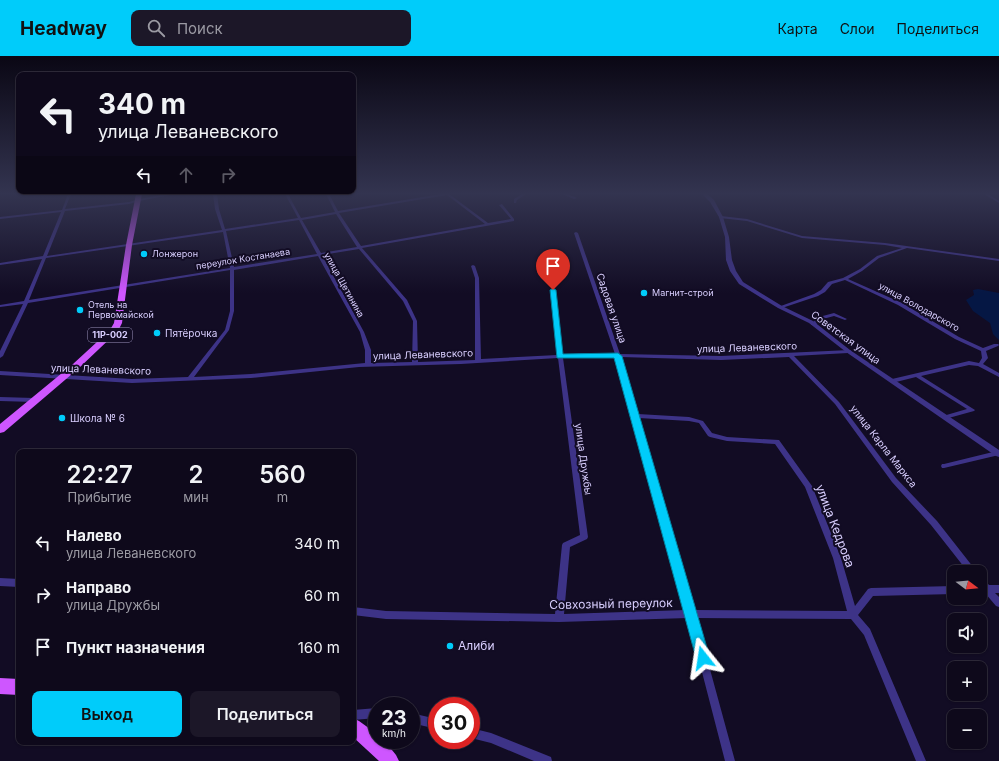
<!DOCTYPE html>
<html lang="ru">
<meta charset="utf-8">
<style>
:root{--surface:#0e091b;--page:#1c1728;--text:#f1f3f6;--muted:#9b9aa3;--line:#2e2a3a;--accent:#00ccfa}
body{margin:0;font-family:Inter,sans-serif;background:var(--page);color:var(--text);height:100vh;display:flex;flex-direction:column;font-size:15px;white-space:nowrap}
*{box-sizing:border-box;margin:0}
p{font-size:13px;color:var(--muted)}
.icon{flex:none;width:22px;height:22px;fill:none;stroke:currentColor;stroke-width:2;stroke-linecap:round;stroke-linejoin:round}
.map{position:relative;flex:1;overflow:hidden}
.sheet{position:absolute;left:16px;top:393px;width:340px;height:296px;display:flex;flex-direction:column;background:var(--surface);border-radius:8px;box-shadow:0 1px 3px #0004,0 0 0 1px var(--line)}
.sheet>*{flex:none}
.hud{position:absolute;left:16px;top:16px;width:340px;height:122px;border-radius:8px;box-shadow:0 1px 3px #0004,0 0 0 1px var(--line);background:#0e091b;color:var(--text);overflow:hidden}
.needle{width:26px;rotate:106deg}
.buttons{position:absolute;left:947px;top:509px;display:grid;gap:8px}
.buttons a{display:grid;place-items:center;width:40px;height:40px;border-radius:8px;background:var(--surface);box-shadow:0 1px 3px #0004,0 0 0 1px var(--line);font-size:20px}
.speed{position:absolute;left:368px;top:641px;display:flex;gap:8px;font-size:20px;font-weight:700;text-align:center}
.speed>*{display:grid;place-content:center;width:52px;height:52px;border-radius:50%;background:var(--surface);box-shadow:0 1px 3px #0004,0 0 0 1px var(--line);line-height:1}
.speed small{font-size:10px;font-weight:400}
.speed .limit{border:6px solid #d22;background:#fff;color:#111}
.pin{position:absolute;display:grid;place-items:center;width:34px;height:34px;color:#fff;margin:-41px -17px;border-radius:50% 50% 50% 0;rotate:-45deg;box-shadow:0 0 4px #0007}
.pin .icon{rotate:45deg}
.me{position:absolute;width:44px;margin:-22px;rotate:345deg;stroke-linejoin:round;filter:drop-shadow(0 0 3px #0008)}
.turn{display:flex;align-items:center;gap:14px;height:84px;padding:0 16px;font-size:18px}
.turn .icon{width:52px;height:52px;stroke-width:2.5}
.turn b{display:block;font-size:28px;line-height:34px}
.lanes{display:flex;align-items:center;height:38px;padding:0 16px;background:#0003;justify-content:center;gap:20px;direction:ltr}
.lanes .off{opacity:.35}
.eta{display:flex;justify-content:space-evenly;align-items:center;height:68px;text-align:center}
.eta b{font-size:24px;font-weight:600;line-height:28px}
.primary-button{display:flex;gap:8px;margin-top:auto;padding:8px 16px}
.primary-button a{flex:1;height:46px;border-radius:8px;background:var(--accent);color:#111;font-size:16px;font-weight:600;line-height:46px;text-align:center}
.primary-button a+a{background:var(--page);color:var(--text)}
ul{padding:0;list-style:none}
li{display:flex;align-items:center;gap:12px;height:52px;padding:0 16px}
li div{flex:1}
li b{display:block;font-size:15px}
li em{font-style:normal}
header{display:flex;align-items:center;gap:24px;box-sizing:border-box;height:56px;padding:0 20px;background:var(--accent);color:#111}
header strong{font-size:19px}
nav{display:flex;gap:22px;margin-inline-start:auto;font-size:14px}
.search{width:280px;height:36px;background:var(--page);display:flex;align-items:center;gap:10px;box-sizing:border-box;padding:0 14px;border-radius:8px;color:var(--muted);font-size:15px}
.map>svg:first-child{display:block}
</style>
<header>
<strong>Headway</strong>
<div class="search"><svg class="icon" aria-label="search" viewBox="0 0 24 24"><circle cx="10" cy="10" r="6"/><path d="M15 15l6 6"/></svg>Поиск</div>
<nav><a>Карта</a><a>Слои</a><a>Поделиться</a></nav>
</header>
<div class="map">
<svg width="999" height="705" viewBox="0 0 999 705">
<rect width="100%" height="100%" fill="#120c24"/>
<path fill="#051744" d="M978,233L999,237V284L993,278L990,267L973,255L966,244L974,239L973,234Z"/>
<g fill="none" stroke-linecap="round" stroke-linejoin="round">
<path fill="#3d3387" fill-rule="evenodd" d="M68,138H71L65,153L129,146L139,143L167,138H175L139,145L129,148L65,155L47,200L222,174L215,153L213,138H217L219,153L225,173L298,162L285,138H288L301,162L335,156L326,138H329L338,155L441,138H449L488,167L511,163L499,149L502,148L514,163V165L362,192L407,244L417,265L418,306L475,304V222L471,210L473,209L475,210L479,222L481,303L557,299L551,234L553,233L555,234L562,299L585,297L615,298L574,177L576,176L578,177L620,298L721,300L850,294L851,295L848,297L794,300L839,346L896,422L937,465L977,516H968L931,469L892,426L835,348L789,301L721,304L621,301L638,358L689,361L703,365L712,377L727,381L779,384L812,430L841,502L855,550L868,533L871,532L954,530V538L873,540L858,559L870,573L926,705H916L864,579L851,563L696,562L735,705H725L688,562L559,566L386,563L353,559V551L386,555L555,558L562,489L563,487L580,479L558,302L461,308L359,311L251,322L132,327L0,319V315L132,323L188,321L225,274L230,255V214L28,247L3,300L0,302V295L23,248L0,251V249L24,245L42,203L0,209V207L43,200L61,156L0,163V161L62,154ZM447,139L485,168L361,190L339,157ZM336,158L357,191L321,197L302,164ZM299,164L317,198L234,211L226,175ZM223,176L230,212L29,244L46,202ZM359,193L403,245L413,265L412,306L371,307V294L364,276L322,199ZM318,200L360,276L365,294V307L251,318L194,321L229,274L234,255V214ZM585,301H616L632,359L631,360L632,362L686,554L564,558L570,491L587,483L588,481L563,302ZM639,362L689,365L699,367L708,380L710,381L727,385L775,388L805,431L833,502L847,555L694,554Z
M522,138H526L517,144L516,147H514V143Z
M562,138H567L577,142L574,143Z
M984,138H988L999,145V147Z
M721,160L747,163L802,180L885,187L999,203V205L907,192L879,202L862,215L848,223L902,247L959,281L983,292L994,288H998L999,289L998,290L986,295L988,302L983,308L999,317V321L978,310L969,309L921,320L975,354L974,355L945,363L943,362L942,361L943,360L967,353L916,321L892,327L889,325L892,323L969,305L979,307L982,302L981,295L955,283L898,249L845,224L832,228L825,236L818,240L782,252H778V251L814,238L821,234L828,226L843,222L860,213L877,200L902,192L885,189L802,182L747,165L720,162L719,161Z
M834,257L847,263L845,264L834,260L823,263L815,269H811V268L819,261Z
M0,341L34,342L37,344L34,346L0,345Z
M997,395H999V399L944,412H942L941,410L942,408H944Z
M980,521L983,522L989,529H999V537H995L999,541V551L996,550L985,537H980Z
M0,522L19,523V531L0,530Z
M377,652V662L353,664V654Z
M411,657L437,663V673L411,667Z
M471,672L491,677L551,701L552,705H534L491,687L471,682Z"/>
<path fill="#3d3387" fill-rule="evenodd" d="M702,138H707L714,144L723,161L729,181L732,204L736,215L743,226L782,250L813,265L850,294L999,394V401L996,400L846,296L809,267L778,252L739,228L730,215L726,204L725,181L719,161L710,146Z"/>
<path fill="#ce56ff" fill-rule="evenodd" d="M136,138H142L132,189L122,267L118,275L79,312L4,376L0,377V368L73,308L110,274L114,267L126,189Z
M0,622L19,623V639L0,638Z
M353,662L359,665L377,678V684H384L396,699L399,705H379L353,681Z"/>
</g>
<linearGradient id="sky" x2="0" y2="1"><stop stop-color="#0a0714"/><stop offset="0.58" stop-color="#333450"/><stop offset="1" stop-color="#333450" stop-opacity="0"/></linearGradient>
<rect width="999" height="237" fill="url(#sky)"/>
<path fill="#00ccfa" stroke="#0085a2" d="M553,232L556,234L563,298L618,297L622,300L710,602L708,607L703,609L698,607L696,602L614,302H557L550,234Z"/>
<g fill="#00ccfa" stroke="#120c24" stroke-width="1.5">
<circle cx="144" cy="198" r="4"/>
<circle cx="644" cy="237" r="4"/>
<circle cx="80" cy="254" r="4"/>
<circle cx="157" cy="277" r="4"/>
<circle cx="62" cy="362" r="4"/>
<circle cx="450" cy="590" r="4"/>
</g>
<g text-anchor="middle" stroke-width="4" stroke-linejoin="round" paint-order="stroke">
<g font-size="9" fill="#d9cfff" stroke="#120c24" text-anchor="start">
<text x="152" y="201">Лонжерон</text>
<text x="652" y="240">Магнит-строй</text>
<text x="88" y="252">Отель на<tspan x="88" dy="10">Первомайской</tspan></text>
</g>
<g font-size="9" fill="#d9cfff" stroke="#120c24">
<text transform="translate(243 203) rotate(-9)" y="3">переулок Костанаева</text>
<text transform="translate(344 229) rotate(61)" y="3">улица Щетинина</text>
<text transform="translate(919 251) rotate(29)" y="3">улица Володарского</text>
</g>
<rect fill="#120c24" stroke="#9d94bd" stroke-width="1" x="88" y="272" width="44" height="14" rx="3"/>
<g font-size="9" font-weight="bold" fill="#d9cfff">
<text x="110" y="282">11Р-002</text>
</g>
<g font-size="10" fill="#d9cfff" stroke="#120c24">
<text transform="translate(612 252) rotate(71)" y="4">Садовая улица</text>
<text transform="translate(846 281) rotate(36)" y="4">Советская улица</text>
<text transform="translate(747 291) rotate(-2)" y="4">улица Леваневского</text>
<text transform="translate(423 298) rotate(-2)" y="4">улица Леваневского</text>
<text transform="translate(101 313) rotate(2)" y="4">улица Леваневского</text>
<text transform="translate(884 390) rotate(52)" y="4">улица Карла Маркса</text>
<text transform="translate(584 403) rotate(82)" y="4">улица Дружбы</text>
</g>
<g font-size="10" fill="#d9cfff" stroke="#120c24" text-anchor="start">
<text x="165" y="281">Пятёрочка</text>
<text x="70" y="366">Школа № 6</text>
</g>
<g font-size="12" fill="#d9cfff" stroke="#120c24">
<text transform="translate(835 470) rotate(69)" y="4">улица Кедрова</text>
<text transform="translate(611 548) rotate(-1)" y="4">Совхозный переулок</text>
</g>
<g font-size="12" fill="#d9cfff" stroke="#120c24" text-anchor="start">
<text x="458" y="594">Алиби</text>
</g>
</g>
</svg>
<div class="buttons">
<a><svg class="needle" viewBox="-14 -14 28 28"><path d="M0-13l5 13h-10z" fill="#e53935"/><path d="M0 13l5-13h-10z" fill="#9b9aa3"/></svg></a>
<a><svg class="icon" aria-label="sound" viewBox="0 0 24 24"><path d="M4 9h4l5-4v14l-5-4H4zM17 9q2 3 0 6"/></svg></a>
<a>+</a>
<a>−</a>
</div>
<div class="speed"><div>23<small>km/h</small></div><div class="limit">30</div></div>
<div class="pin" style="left:553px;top:234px;background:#d93025"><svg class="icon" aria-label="arrive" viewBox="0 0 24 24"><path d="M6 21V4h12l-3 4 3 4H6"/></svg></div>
<svg class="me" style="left:703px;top:602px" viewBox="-20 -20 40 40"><path d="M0-17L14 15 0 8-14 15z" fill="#00ccfa" stroke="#fff" stroke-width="4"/></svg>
<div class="hud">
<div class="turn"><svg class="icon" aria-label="left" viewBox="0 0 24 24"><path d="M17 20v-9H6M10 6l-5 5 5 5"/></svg><div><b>340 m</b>улица Леваневского</div></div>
<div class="lanes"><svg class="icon" aria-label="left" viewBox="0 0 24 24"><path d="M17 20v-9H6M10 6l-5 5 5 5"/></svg><svg class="icon off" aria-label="ahead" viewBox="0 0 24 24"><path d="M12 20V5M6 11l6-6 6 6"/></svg><svg class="icon off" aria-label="right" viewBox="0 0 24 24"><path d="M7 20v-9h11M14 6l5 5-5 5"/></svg></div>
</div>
<section class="sheet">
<div class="eta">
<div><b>22:27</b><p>Прибытие</p></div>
<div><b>2</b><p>мин</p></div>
<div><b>560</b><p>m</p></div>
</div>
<ul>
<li><svg class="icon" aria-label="left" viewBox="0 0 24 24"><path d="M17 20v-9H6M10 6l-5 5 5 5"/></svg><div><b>Налево</b><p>улица Леваневского</p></div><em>340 m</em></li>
<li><svg class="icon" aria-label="right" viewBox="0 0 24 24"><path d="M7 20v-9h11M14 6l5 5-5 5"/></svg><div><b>Направо</b><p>улица Дружбы</p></div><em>60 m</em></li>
<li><svg class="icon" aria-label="arrive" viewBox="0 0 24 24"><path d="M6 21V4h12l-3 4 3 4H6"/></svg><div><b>Пункт назначения</b></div><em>160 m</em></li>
</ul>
<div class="primary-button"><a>Выход</a><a>Поделиться</a></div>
</section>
</div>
